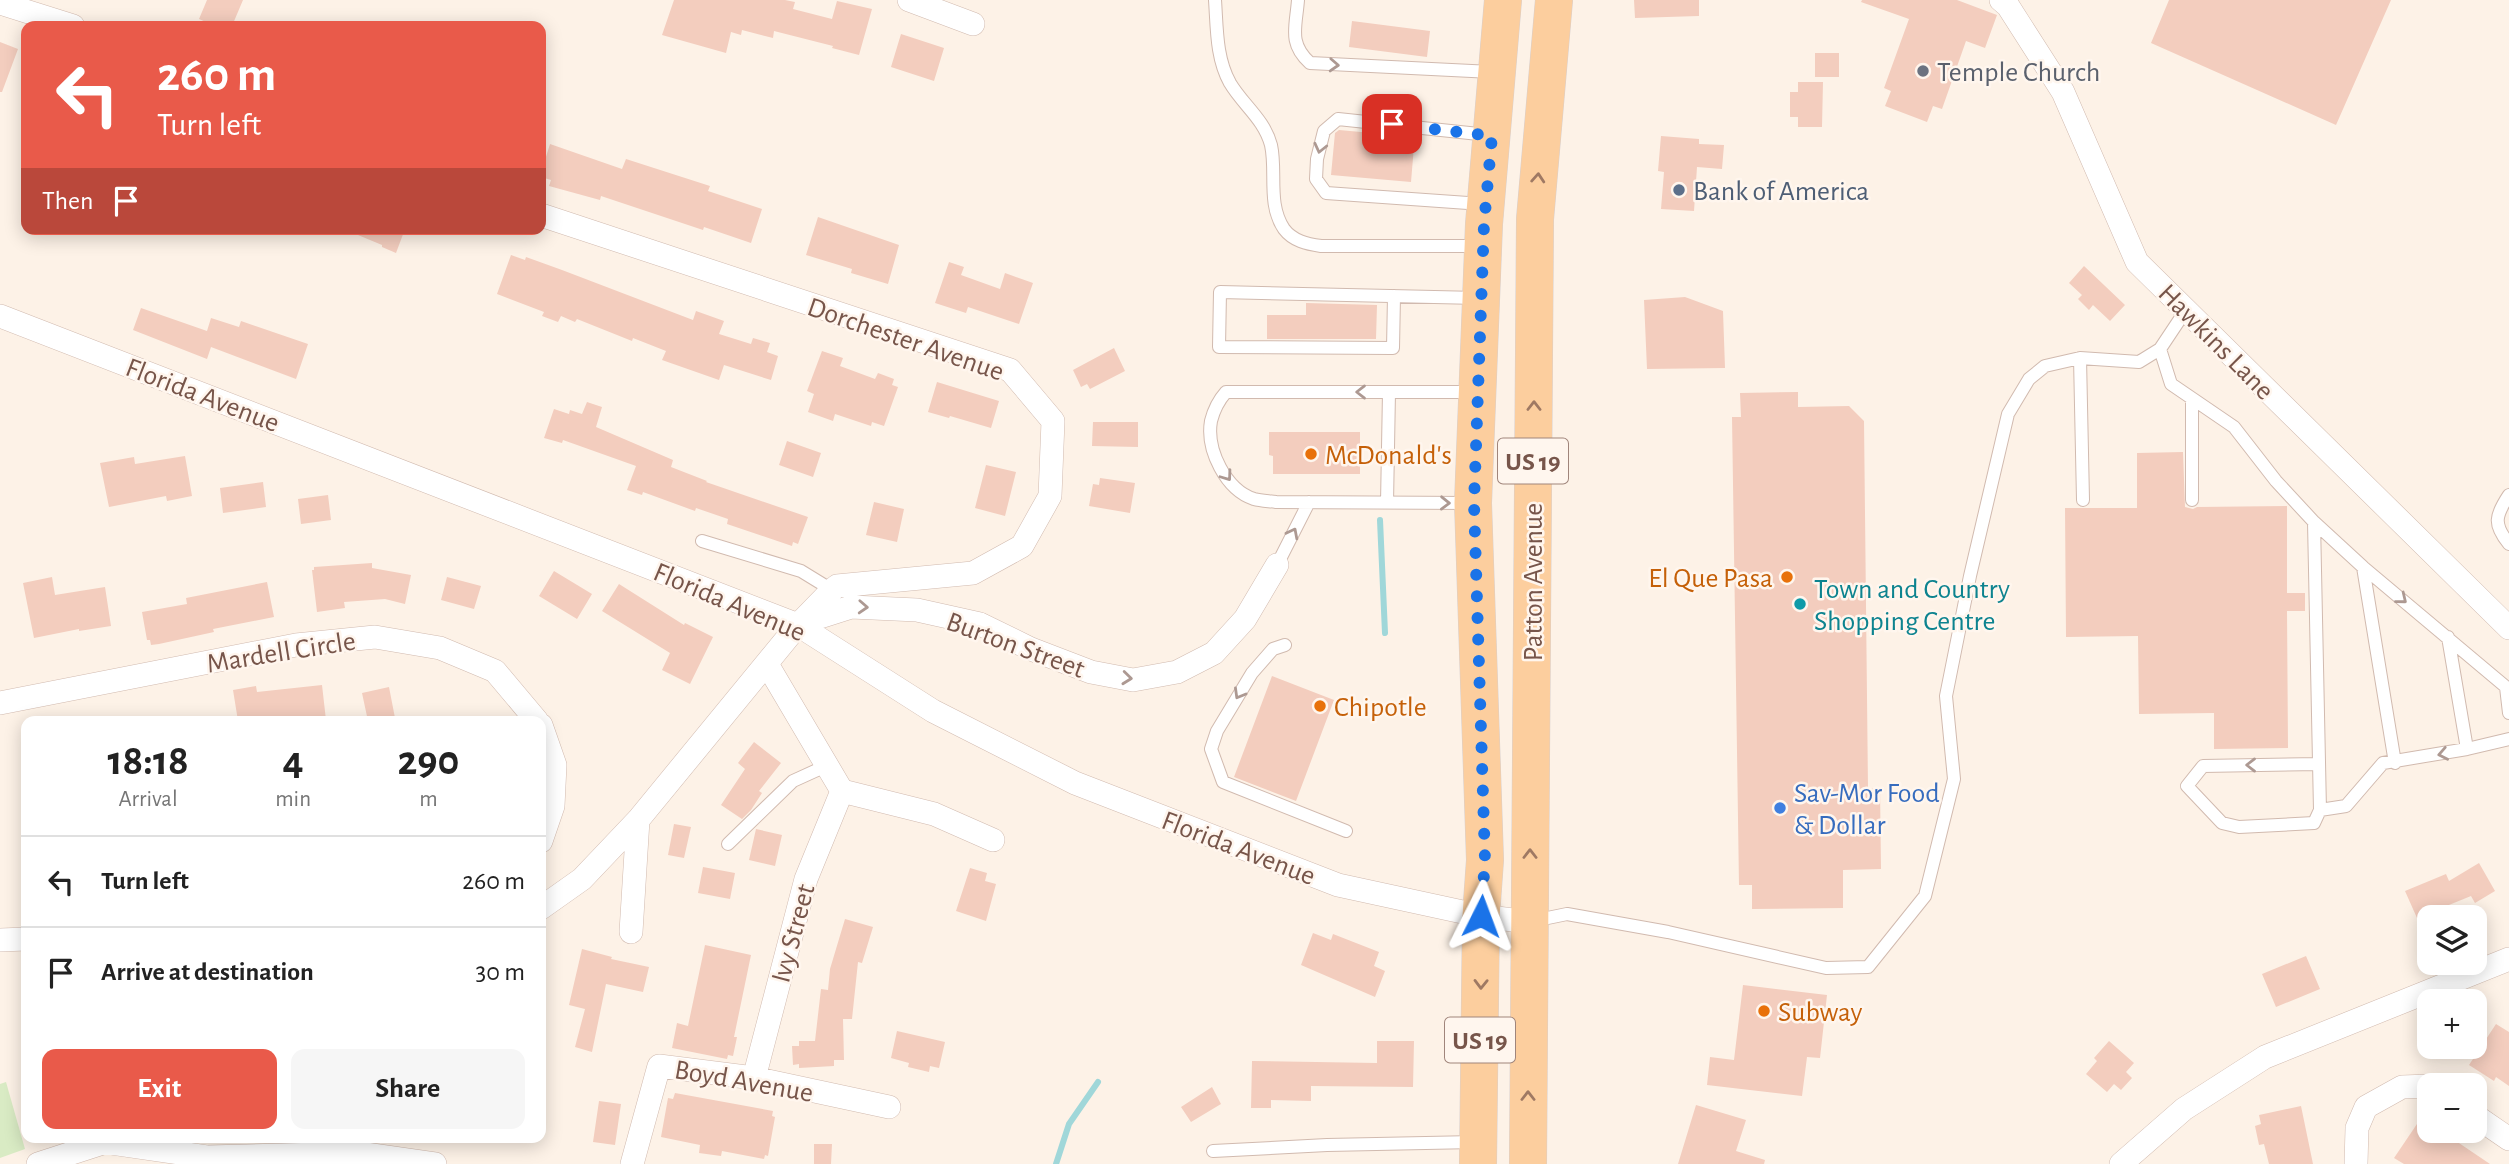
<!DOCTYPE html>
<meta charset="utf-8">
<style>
:root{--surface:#fff;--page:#f6f6f6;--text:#222;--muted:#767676;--line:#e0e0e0;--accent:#e95a4a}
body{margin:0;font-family:"Alegreya Sans",sans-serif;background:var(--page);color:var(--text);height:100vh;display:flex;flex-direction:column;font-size:26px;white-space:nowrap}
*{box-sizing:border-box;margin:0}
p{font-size:23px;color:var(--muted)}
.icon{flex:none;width:38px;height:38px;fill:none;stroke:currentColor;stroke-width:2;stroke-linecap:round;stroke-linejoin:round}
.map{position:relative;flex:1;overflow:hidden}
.sheet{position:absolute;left:21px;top:716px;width:525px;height:427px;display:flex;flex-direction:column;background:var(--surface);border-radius:14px;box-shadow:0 4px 18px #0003}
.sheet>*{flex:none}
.guide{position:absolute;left:21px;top:21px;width:525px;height:214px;border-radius:14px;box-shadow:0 4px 18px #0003;background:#e95a4a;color:#fff;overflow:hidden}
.controls{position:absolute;left:2417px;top:905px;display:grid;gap:14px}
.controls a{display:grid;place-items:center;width:70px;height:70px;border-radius:14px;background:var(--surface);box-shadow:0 4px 18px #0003;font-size:35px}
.pin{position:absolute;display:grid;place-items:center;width:60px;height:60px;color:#fff;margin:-30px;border-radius:14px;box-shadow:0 4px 10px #0006}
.me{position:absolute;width:77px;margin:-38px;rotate:3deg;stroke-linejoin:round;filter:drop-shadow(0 0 5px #0008)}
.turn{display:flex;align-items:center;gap:24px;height:147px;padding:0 21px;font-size:32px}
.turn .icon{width:91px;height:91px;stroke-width:2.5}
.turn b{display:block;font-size:49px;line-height:60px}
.then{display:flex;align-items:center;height:66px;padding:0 21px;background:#0003;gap:14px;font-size:26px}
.eta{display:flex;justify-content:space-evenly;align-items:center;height:119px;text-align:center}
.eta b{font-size:42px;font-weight:700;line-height:49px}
.action{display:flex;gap:14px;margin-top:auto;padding:14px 21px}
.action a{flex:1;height:80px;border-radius:14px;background:var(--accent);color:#fff;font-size:28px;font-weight:700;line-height:80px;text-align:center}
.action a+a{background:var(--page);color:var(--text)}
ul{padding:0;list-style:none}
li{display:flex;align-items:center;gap:21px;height:91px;padding:0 21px;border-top:2px solid var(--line)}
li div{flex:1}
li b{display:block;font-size:26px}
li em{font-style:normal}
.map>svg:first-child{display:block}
</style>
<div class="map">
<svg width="2509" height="1164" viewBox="0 0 2509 1164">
<rect width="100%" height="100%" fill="#fdf2e7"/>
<path fill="#d9ebc4" d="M6,1082L25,1149L0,1158V1084Z"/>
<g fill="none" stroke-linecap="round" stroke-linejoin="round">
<path stroke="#a0d7d9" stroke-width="6" d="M1380,520L1385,633
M1056,1164L1069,1124L1098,1082"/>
</g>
<path fill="#f3cdbe" d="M207,0H243L232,26H215L199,19Z
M674,0H785L795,2L793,9L832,19L837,1L872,9L859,55L832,48L833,46L774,31L773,38L742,30L741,35L731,32L726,53L662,35Z
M1634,0H1699V16L1635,18Z
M1862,0H1957L1997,15L1985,48L1966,41L1942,109L1933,106L1927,122L1885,106L1891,91L1884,88L1909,19L1861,2Z
M2169,0H2391L2336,125L2151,43Z
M1352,21L1430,31L1427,57L1349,47Z
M901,34L944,48L934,81L891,67Z
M0,42L18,49L2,92H0Z
M1815,53H1839V77H1815Z
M1798,82H1823L1822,127H1798V117H1790V92H1798Z
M1339,130L1394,135L1393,144L1414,146L1411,182L1331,175L1335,133Z
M1661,136L1699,139V144L1724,145L1722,169L1697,167L1694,211L1661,209L1664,172L1658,171Z
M550,144L622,169L626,159L710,186L708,191L762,209L751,243L704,227L703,230L601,196L600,200L549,186L551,180L541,177V173Z
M818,217L899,245L888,284L851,273L852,269L806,255Z
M405,229L396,253L382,247V245L346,230Z
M511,255L525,260L526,257L562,270L693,320L696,311L724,321L719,334L751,344L753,338L770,343L767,352L778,356L771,380L724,365L719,380L662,360L666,351L633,338L632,341L577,319L575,322L561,316L558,322L542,316L544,312L497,294Z
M949,262L964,267L961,275L1000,289L1005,273L1033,283L1019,324L968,307L966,313L935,303Z
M2084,266L2125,305L2110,321L2093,305L2089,310L2078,299L2082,295L2069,283Z
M1685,297L1723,311L1725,368L1647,369L1644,300Z
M1306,303L1377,305L1376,339H1267V315H1306Z
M141,308L207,331L211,318L239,327L241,321L308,344L296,379L211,347L207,359L133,330Z
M1114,348L1125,371L1090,389L1087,384L1081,387L1073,370Z
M822,351L843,358L840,366L875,379L878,373L894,379L892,385L898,387L884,426L872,422L871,426L835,414L833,421L808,412L814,394L807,391Z
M937,382L999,401L991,428L950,416L949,418L928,412Z
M1798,392V407L1849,406L1864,421L1868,789L1880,788L1881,869L1843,870V908L1752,909V885H1739L1732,417H1741L1740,393Z
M587,402L602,407L596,427L673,460L671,467L707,481L706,482L808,517L798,544L793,542L792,546L727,524L728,519L696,508L695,511L643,492L642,495L627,490L636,466L563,440L562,443L544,438L554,409L569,414L570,410L582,414Z
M1093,422H1138V447L1092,446Z
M1269,432H1360V474H1273V456L1269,455Z
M787,441L821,453L813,477L779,465Z
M2183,452L2185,507L2193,509L2197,507L2287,506V593H2305V611H2287L2288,748L2214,749V713L2139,714L2138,636L2066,637L2065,508H2137V453Z
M185,456L192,496L167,501L166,496L109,507L100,463L134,457L135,464Z
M986,465L1016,472L1005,516L975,508Z
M1100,478L1135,483L1130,513L1089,506L1093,484L1099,485Z
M263,482L266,507L223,513L220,488Z
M328,495L331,520L301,524L298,499Z
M874,502L904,509L897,542L866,535Z
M372,563V568L411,575L405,604L385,599L344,602L345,608L317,612L312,570H314V567Z
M554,571L592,594L577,619L539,596Z
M52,577L55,595L105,587L111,626L79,631V629L34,638L23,583Z
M447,577L481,586L474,609L441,600Z
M267,582L274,617L213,629L214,632L159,644L151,645L150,640H147L142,612L187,604L186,598Z
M619,584L684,625L685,623L713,637L690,684L662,670L670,653L602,611Z
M1272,676L1334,700L1296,801L1234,777Z
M322,685L326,720L238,721L233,690L256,686L257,692Z
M389,687L395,718L368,721L362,693Z
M754,742L781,763L759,791L762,793L751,810L742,819L721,805L745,769L738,763Z
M674,824L691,827L684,858L668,855Z
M756,829L782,835L775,866L749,860Z
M2479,863L2495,891L2475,903L2471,896L2417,918L2405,891L2446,874L2449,881Z
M703,867L735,873L730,899L698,893Z
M970,868L987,873L985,881L996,884L986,921L956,911Z
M845,919L873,927L862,963L858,962L852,1019H843L844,1060H834V1066L799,1068V1064L793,1065L792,1046H799V1041H815L821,989L828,990L830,969Z
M1313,933L1331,940L1333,934L1379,952L1374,966L1385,971L1375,997L1301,965Z
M705,945L751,955L734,1037H737L733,1056L728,1055L727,1059L672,1048L677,1023L688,1026Z
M582,949L612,957L611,959L649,967L643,992L606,984L592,1052L575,1047L585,1009L569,1005Z
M2306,956L2320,989L2276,1007L2262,974Z
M1743,985L1827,995L1820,1058L1807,1057L1802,1096L1707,1085L1710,1057L1734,1060Z
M2496,1024L2509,1032V1086L2496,1077L2494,1081L2469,1065Z
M897,1031L945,1042L939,1068L930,1066L929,1072L908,1067L909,1063L891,1058Z
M1377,1041H1414L1413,1087L1311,1086V1101L1271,1100V1108H1251L1252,1061L1377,1063Z
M2109,1041L2134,1063L2126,1072L2132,1078L2121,1090L2114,1084L2107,1092L2086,1074L2097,1061L2094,1058Z
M1212,1087L1221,1104L1191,1122L1181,1107Z
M675,1093L773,1111L772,1116L775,1117L768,1156L765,1155L764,1159L722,1151L721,1156L699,1153L700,1145L661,1137L668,1098L673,1099Z
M599,1101L621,1104L615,1145L593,1142Z
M1696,1105L1746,1120L1736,1151L1765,1160L1764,1164H1678Z
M2301,1106L2313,1164H2269L2264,1144L2259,1145L2255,1126L2261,1124L2259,1115Z
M2419,1121L2429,1128V1130H2433L2451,1142L2453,1139L2490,1164H2404L2394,1158Z
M814,1144H832L831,1164H814Z"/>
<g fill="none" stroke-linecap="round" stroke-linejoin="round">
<defs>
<path id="lane" d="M1215,0C1217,28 1216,58 1230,83C1243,105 1264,119 1271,145C1277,172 1267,204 1284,229C1293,241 1307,244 1321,246H1480
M1298,0C1296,27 1288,43 1310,63L1492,72
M1482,204L1326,193L1316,179L1317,159L1324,131L1338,119L1488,135
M1394,296L1393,348L1219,347L1220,292L1478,298
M2160,349L2171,384L2234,427L2276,481L2314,522L2320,810L2314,823L2239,827L2222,823L2187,786L2203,766L2319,764
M2080,358L2083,500
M2509,495C2495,516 2493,524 2509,544
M2192,500V399
M1387,503L1389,392
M1471,503L1276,502C1269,501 1261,501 1254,499C1226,490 1206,450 1211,421C1214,409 1218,401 1226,392H1474
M2314,522L2363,567L2506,687L2509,713
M702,541L801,571L832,590
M1277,565L1309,502
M2363,567L2395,763
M2448,637L2467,749
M1285,645L1273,649L1252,673L1217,731L1211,749L1223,782L1346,831
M2320,810L2346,806L2383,763L2467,749L2509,739
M728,844L793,781L826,766
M1533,921L1567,914L1668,932L1826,968L1868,967L1925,896L1954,779L1946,696L1970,576L2008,414L2029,379L2045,366L2080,358L2139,362L2160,349L2186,310
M1213,1151L1327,1145L1475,1142"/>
<path id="street" d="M909,0L973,24
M2001,0L2008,6L2063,92L2137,262L2509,628
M0,3L73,26
M541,215L1010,370L1053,421L1050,496L1022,546L973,573L837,586L832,590L798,625L638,820L582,879L541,908
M0,316L798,625L933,711L1075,783L1338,885L1481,916L1529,922
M804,622L851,607L917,610L980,624L1031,649L1091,672L1133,680L1177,672L1214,653L1245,619L1277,565
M767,664L842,791L934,814L993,840
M0,703L296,645L375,637L440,648L495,671L537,721
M541,725L555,765L553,806L541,841
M631,932L638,820
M0,940L26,939
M754,1078L806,879L842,791
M2474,1115L2509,1139
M104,1142L207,1157L358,1153L435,1164
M38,1164L118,1138
M632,1164L659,1066L754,1078L889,1107
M2121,1164L2184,1109L2265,1057L2509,959
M2356,1164L2357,1128L2366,1107L2402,1087L2429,1086"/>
<path id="primary" d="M1478,1164L1481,916L1485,860L1473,503L1484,224L1503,0
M1528,1164L1535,219L1554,0"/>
</defs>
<use href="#lane" stroke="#d1baaf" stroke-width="14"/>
<use href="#street" stroke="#d1baaf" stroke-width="24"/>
<use href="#primary" stroke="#d9cfcc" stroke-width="38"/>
<use href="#lane" stroke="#fff" stroke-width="12"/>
<use href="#street" stroke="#fff" stroke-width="23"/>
<use href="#primary" stroke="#fcce9e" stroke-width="37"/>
</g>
<defs><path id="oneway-chevron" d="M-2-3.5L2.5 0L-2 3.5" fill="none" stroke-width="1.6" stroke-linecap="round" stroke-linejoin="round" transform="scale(1.75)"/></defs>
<g stroke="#ad9992">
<use href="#oneway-chevron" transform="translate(1334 65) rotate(3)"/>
<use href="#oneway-chevron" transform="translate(1320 148) rotate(103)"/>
<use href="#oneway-chevron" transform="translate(1361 392) rotate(-180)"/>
<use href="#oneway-chevron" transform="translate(1227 476) rotate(54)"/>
<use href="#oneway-chevron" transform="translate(1445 503) rotate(1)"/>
<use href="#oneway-chevron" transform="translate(1293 533) rotate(-63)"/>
<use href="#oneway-chevron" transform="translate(2402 599) rotate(39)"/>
<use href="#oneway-chevron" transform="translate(863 607) rotate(3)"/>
<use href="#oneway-chevron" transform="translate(1127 678) rotate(6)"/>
<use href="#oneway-chevron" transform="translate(1239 694) rotate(120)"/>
<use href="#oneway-chevron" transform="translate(2443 754) rotate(169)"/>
<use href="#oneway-chevron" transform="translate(2251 765) rotate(180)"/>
</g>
<g stroke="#9f7963">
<use href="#oneway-chevron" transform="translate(1538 178) rotate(-86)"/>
<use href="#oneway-chevron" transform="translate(1534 406) rotate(-90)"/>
<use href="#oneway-chevron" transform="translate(1530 854) rotate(-90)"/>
<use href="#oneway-chevron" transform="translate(1481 984) rotate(91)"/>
<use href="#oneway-chevron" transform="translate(1528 1096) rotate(-90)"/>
</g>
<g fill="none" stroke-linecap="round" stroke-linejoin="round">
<path stroke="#1a73e8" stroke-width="12" stroke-dasharray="0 21.6" d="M1392,124L1492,136L1484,224L1474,503L1485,860L1481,916"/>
</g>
<circle fill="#6b7280" stroke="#fff6ee" stroke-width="2.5" cx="1923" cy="71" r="7"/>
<circle fill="#5c6f8a" stroke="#fff6ee" stroke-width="2.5" cx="1679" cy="190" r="7"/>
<g fill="#e8710a" stroke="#fff6ee" stroke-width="2.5">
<circle cx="1311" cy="454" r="7"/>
<circle cx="1787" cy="577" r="7"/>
<circle cx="1320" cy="706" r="7"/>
<circle cx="1764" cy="1011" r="7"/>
</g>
<circle fill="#0f9aa8" stroke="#fff6ee" stroke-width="2.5" cx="1800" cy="604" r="7"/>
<circle fill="#3f7fe0" stroke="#fff6ee" stroke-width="2.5" cx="1780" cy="808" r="7"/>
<g text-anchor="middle" stroke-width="5" stroke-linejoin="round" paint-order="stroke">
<g fill="#fff6ee" stroke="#a0857b" stroke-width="2">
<rect x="1498" y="438.5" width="70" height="45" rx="5"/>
<rect x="1445" y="1017.5" width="70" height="45" rx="5"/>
</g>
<g font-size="26" font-weight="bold" fill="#77554a">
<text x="1533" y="470">US 19</text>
<text x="1480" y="1049">US 19</text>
</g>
<g font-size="28" fill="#5b616d" stroke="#fff6ee" text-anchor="start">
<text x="1937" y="81">Temple Church</text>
</g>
<g font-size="28" fill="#4e5e75" stroke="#fff6ee" text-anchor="start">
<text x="1693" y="200">Bank of America</text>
</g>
<g font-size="28" fill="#77554a" stroke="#fff6ee">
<text transform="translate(906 338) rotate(19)" y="10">Dorchester Avenue</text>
<text transform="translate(2217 341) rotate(45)" y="10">Hawkins Lane</text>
<text transform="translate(203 394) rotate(21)" y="10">Florida Avenue</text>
<text transform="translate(1532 582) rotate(-90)" y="10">Patton Avenue</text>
<text transform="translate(730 601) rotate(23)" y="10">Florida Avenue</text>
<text transform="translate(1016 644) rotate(20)" y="10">Burton Street</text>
<text transform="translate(281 651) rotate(-9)" y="10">Mardell Circle</text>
<text transform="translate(1239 847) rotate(21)" y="10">Florida Avenue</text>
<text transform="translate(792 933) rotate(-75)" y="10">Ivy Street</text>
<text transform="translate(744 1080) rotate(10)" y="10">Boyd Avenue</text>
</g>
<g font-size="28" fill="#c56008" stroke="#fff6ee" text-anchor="start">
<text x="1325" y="464">McDonald's</text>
<text x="1773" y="587" text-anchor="end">El Que Pasa</text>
<text x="1334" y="716">Chipotle</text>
<text x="1778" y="1021">Subway</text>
</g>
<g font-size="28" fill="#0d838f" stroke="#fff6ee" text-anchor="start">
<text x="1814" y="598">Town and Country<tspan x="1814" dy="32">Shopping Centre</tspan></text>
</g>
<g font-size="28" fill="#366cbe" stroke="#fff6ee" text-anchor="start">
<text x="1794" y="802">Sav-Mor Food<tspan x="1794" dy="32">&amp; Dollar</tspan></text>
</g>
</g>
</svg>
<div class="controls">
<a><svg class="icon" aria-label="layers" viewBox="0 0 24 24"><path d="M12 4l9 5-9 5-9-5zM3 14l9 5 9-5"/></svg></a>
<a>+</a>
<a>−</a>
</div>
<div class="pin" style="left:1392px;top:124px;background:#d93025"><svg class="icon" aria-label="arrive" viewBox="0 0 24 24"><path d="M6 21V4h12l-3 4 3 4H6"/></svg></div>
<svg class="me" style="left:1481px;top:916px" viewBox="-20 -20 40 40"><path d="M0-17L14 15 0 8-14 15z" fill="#1a73e8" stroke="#fff" stroke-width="4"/></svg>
<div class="guide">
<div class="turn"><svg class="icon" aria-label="left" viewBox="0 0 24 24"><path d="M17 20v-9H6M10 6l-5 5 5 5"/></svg><div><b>260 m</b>Turn left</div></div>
<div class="then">Then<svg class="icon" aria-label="arrive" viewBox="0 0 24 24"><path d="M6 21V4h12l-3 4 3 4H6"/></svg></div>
</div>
<section class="sheet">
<div class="eta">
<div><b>18:18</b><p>Arrival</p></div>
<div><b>4</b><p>min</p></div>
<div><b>290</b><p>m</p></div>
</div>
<ul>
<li><svg class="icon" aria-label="left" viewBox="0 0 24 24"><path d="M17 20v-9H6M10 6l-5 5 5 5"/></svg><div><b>Turn left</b></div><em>260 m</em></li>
<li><svg class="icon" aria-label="arrive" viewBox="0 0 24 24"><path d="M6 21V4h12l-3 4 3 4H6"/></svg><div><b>Arrive at destination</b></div><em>30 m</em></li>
</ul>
<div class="action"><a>Exit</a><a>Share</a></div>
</section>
</div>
